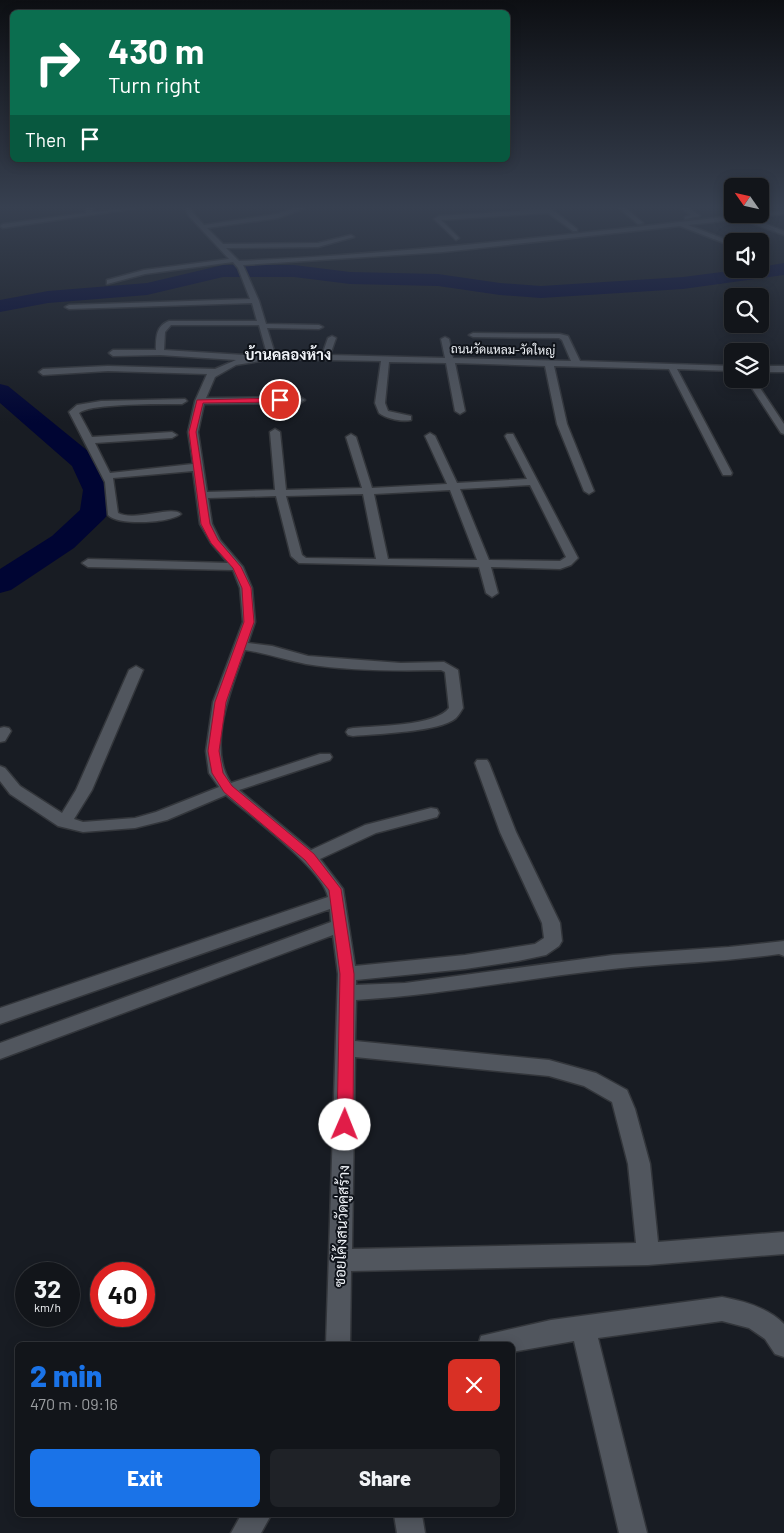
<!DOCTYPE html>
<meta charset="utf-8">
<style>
:root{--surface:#12151a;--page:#1f2227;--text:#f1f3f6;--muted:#9c9fa2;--line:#313439;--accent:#1a73e8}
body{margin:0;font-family:Barlow,Sarabun,sans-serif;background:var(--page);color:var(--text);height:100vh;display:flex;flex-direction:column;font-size:19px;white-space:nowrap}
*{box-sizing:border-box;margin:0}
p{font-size:16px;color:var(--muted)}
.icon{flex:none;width:28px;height:28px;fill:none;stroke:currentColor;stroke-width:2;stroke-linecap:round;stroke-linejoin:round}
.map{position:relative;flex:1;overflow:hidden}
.side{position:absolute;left:15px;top:1342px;width:500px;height:175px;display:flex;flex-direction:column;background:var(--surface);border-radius:8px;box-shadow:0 2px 12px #0003,0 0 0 1px var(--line)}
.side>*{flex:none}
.guide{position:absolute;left:10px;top:10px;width:500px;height:152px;border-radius:8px;box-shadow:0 2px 12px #0003,0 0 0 1px var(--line);background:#0b6e4f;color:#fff;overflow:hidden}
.needle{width:32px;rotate:304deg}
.fabs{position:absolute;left:724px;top:178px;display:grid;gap:10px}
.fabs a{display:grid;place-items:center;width:45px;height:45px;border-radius:8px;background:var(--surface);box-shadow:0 2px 12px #0003,0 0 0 1px var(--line);font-size:25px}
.speed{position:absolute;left:15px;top:1262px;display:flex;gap:10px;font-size:25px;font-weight:700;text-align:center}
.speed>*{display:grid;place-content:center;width:65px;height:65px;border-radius:50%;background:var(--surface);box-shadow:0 2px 12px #0003,0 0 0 1px var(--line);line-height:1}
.speed small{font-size:12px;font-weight:400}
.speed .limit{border:8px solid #d22;background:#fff;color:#111}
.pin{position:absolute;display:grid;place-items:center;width:42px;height:42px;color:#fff;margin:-21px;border:2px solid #fff;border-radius:50%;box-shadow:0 1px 5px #0007}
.me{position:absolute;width:55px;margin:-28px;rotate:1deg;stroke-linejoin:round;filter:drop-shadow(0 0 4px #0008)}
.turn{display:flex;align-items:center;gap:18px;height:105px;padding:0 15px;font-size:22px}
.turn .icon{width:65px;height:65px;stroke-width:2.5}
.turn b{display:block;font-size:35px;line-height:42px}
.then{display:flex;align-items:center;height:48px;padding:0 15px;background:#0003;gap:10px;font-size:19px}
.round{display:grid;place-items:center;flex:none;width:52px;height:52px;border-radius:8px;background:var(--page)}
.head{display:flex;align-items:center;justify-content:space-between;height:85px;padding:0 15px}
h1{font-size:30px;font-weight:800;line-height:38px;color:var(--accent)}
.action{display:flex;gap:10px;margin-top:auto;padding:10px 15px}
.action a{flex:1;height:58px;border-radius:8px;background:var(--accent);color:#fff;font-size:20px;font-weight:800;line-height:58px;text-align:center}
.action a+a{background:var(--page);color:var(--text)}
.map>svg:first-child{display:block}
</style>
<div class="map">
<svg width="784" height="1533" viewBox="0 0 784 1533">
<rect width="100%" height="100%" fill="#181c23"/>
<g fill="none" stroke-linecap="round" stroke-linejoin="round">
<path fill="#000533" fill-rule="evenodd" d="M784,263V275L683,289L541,298L500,295L438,286L350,284L294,277H223L147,295L48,303L0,312V300L48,291L147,283L223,265H294L350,272L438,274L500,283L541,286L683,277L745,269H760V267Z
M0,384L8,386L94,456L111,490L109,513L104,519L74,548L11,590L0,593V569L52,536L80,510L83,490L72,466L0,403Z"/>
<defs>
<path id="minor" d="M86,208H95L92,212L137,208L3,228L0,226L3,224L86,213Z
M185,208H191L194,214L204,225L277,214L295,208H305L278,218L207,228L223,244L318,243L351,235L354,237L318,247L226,248L239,261C421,253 604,231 784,210V214L749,218L784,231V235L740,219L688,225L732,242V246L680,226L443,252L243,265L259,301L266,324L319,325L323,327L319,329L267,328L275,354L322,355L328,338L332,336L336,338L330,355L445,358L441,339L445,337L449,339L453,358L571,361L562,340L559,338L473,337L469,335L473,333L560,334L568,336L580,361L732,366V371L677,369L732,473L731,475H723L722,473L669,369L554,366L567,424L594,491L589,494L584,491L557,424L545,366L455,363L465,411L460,414L455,411L446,363L389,362L385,403L388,411L411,416V420C402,422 387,419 379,413L375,403L381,361L272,359L236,365L215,377L206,398L300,397L305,400L300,403L204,404L198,432L207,492L275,490L270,432L275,429L280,432L286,490L362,488L346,437L351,434L356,437L372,488L447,484L425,436L430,433L435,436L457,483L527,479L505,436L507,434H513L578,558L571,565L560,569L491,567L498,593L492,597L486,593L479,567L299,563L291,556L276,496L208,498L212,524L220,540L243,567L252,588L255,622L248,643L272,646L308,656L401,663L444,662L458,670L463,708C461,711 459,715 456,718C440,732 376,734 353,736L348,735L346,732L348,729L353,728C375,726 436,726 449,708L445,672L441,670C398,671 349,671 306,664C285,660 266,653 245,650C232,687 206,747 231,783L320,754H330L332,757L330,760L239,790L311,850L365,825L431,808L437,809L439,813L437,817L376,833L320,859L343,889L355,966L465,955L535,944L544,938L542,923L500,832L475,763L477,760H487L489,763L516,832L560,923L562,941L559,946L546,955L518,961L465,969L356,980V985L405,983L613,955L729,947L784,941V956L779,954C724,962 668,963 612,969C527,978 442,995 356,1000L355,1041L549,1060L596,1073L627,1090L635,1109L650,1164L658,1242L784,1232V1254L648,1265L351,1271L350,1345H326L338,974L333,935L0,1059V1043L331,922L330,909L0,1024V1008L328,897C323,869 249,815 226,795L167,820L135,828L83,832L58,826L10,794L0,781V766L5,768L20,786L62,813L76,790L129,670L136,666L143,670L92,790L74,819L83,822L135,818L156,812L219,787L209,773L206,751L213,702L243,622L240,588L233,570L88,567L82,563L88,559L228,563L211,543L200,524L193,471L113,478L118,513C135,522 172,505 181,514C171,523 118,526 108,515L105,482L69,412L77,405L101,401L185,399L187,401L182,404C163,404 91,403 79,413L92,437L172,432L177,435L172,438L95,443L110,473L193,464L188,432L195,401L207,374L108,371L43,375L39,372L43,369L108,366L215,369L236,360L160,355L113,356L109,353L113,350H156C156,337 156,326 169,321H257L252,303L69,309L65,307L69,305L250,299L238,268L233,262L145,274L107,284V280L144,270L229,259L189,216ZM171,325H259L267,354L248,358L244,355L164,350L165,332ZM530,485L566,557L560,561L489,560L460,489ZM450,490L477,560L388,559L374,494ZM363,494L376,559L306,558L302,555L286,496ZM355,1057L549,1076L584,1086L612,1102L628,1164L636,1243L352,1249Z
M619,208H626L643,223L638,224Z
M681,208H689L700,216L685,219V217L691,215Z
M548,209L554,211L577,229V231H573L548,213L441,220L459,238L456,240L434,219L439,216Z
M760,366H784V372H760Z
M746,379H754L784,424V434L781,433Z
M4,727L9,728L11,731L5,741L0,742V728Z
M722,1297C744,1301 769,1308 784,1324V1357L775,1354L765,1339L749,1328L722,1321L598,1338L647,1533H619L574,1341L512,1352V1345H478L481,1336L551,1320Z
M241,1515H271L261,1533H231Z
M394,1515H422L425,1533H397Z"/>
</defs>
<use href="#minor" stroke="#33363b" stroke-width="3"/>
<use href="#minor" fill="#51565e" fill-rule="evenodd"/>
</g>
<linearGradient id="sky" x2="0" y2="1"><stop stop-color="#0d0f13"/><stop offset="0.49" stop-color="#374050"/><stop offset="1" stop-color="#374050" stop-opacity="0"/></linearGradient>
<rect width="784" height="423" fill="url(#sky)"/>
<path fill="#e11d48" stroke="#92132f" d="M280,398L283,400L282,402L203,403L196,432L210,524L218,540L241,567L251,588L254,622L226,702L219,751L223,773L232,786L314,854L341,889L354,974L353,1125L350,1130L345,1132L339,1130L337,1125L340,974L329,890L305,860L224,792L212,773L208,751L215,702L244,622L242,588L233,568L211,543L201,524L189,432L197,400Z"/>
<g text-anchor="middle" stroke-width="4" stroke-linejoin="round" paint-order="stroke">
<g font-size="12" fill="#f1f4f9" stroke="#0f131a">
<text transform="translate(503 350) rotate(1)" y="4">ถนนวัดแหลม-วัดใหญ่</text>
</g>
<g font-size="15" font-weight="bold" fill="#f1f4f9" stroke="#0f131a">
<text x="288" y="360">บ้านคลองห้าง</text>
</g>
<g font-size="15" fill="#f1f4f9" stroke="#0f131a">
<text transform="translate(342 1226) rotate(-88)" y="5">ซอยโค้งสนวัดคู่สร้าง</text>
</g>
</g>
</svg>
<div class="fabs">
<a><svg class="needle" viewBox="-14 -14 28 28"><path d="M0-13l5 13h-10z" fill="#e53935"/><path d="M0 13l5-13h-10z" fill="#9c9fa2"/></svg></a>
<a><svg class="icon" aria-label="sound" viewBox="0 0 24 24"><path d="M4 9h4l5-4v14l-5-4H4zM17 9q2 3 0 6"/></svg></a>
<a><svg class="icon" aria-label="search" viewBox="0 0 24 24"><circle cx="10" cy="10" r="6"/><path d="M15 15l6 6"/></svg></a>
<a><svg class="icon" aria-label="layers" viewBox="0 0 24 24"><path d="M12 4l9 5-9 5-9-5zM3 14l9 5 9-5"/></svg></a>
</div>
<div class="speed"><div>32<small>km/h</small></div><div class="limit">40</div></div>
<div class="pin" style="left:280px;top:400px;background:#d93025"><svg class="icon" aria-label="arrive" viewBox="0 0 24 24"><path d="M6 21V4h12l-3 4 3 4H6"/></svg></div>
<svg class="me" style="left:345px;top:1125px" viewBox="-20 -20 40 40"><circle r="19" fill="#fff"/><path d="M0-13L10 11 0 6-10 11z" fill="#e11d48"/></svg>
<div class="guide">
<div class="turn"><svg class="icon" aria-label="right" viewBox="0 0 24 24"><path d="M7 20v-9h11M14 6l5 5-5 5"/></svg><div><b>430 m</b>Turn right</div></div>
<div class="then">Then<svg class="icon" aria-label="arrive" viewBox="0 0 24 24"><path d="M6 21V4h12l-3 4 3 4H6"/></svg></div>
</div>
<section class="side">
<div class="head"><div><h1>2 min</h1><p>470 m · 09:16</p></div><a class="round" style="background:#d93025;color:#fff"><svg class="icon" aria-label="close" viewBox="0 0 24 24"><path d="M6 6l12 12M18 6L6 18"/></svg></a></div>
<div class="action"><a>Exit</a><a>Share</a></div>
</section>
</div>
